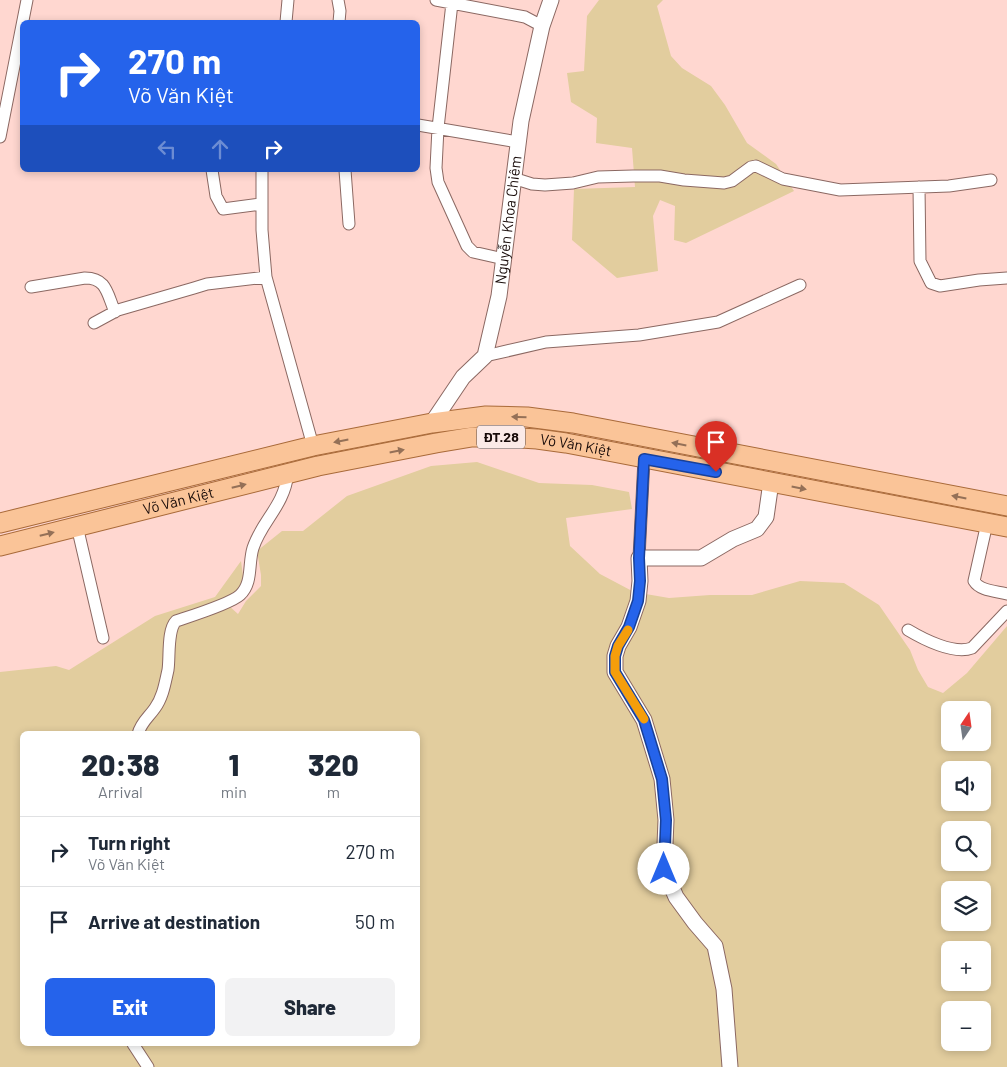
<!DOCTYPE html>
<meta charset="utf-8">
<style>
:root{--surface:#fff;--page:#f2f2f3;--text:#1f2937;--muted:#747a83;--line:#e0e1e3;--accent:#2563eb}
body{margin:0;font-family:Barlow,sans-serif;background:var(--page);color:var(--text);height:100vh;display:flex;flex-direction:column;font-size:19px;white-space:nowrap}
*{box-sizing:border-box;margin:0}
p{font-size:16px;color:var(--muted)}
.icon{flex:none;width:28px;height:28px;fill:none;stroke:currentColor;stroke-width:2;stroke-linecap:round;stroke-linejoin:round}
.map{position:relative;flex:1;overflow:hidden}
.side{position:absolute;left:20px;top:731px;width:400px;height:315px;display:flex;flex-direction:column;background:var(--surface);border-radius:8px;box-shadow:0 2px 8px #0003}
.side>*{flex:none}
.guide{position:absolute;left:20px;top:20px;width:400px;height:152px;border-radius:8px;box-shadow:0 2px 8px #0003;background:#2563eb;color:#fff;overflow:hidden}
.needle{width:32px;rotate:13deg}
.controls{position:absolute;left:941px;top:701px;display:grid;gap:10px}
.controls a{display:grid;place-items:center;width:50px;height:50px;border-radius:8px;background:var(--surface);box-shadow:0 2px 8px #0003;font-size:25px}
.pin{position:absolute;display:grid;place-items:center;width:42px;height:42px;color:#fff;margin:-51px -21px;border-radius:50% 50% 50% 0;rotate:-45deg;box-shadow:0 0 5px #0007}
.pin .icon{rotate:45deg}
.me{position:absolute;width:55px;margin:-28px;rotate:0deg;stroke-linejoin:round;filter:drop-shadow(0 0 4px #0008)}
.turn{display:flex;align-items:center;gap:18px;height:105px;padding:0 25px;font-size:22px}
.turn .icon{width:65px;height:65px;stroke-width:2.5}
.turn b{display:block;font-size:35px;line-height:42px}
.lanes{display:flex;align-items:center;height:48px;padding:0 25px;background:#0003;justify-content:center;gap:25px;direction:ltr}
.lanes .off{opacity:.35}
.eta{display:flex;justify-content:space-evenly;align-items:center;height:85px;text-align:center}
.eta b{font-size:30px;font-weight:800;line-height:35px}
.action{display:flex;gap:10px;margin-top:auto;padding:10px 25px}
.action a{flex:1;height:58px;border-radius:8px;background:var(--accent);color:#fff;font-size:20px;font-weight:800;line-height:58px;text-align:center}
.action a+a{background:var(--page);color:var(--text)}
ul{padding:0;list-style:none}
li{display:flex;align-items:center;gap:15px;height:70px;padding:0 25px;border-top:1px solid var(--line)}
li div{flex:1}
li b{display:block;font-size:19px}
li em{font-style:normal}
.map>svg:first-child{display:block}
</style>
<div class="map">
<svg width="1007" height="1067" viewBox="0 0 1007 1067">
<rect width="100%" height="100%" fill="#ffd7d0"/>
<path fill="#e2cd9e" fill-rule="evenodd" d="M599,0H663L657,6L671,56L682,68L711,86L725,105L747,143L776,164L794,191L686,243L674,240L675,206L660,200L653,216L658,271L617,278L572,240L574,189L635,187L632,148L596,143L597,118L571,102L567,73L584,71L587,16Z
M477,462L539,483L592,485L629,492L632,509L566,518L570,546L600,574L634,592L669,598L710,595H752L800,581L844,583L879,605L910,650L918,670L928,687L943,693L967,673L1007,626V1067H0V672L56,666L69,670L155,616L215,597L241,561L243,576L239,597L228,605L238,614L246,601L261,586V575L257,551L282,531H303L347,496L431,466ZM950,710H982V742H950ZM22,734H418V1044H22ZM950,770H982V802H950ZM950,830H982V862H950ZM950,890H982V922H950ZM950,950H982V982H950ZM950,1010H982V1042H950Z"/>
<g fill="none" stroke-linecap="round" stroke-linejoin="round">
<defs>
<path id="minor" d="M338,0L340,11L339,22
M436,0L525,17L542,26
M452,3L438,128L436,168L438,182L467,246L473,252L504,259
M286,22L288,0
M418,125L518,142
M0,137L27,0
M212,170L216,196L223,209L261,204
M262,170V230L266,277L313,446
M345,170L349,224
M513,178L532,184L545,185L573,183L598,177L633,176H660L684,180L724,183L732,181L751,167L756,166L783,179L840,190L949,186L991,180
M919,187L920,261L931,283L940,286L979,280L1007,278
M31,287L85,278C107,278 107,294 115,312
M94,323L118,310L194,288L207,284L266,277
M485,356L546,342L639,335L718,322L800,285
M987,523L974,581C980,591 996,591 1007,594
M77,526L103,638
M639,558L644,459
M908,630C923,639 954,655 972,648L1007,611
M138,734C141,722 149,717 155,708C163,697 165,683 168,670C170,657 167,630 176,621C191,616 230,604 240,595C253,583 248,564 253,548C262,520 284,507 288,473
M133,1044L148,1067"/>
<g id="tertiary">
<path id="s1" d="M432,423L463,377L485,356L499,296L521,121L542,26L551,0"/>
<path d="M730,1067L724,989L715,946L695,923L676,897L664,869L666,820L662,779L644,720L615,672V656L618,646L629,627L638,601L640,581L639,558H701L733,539L757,529L766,517L771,482"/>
</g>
<g id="primary">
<path d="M0,523L313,446L432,423L486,416L527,417L573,423L1007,506"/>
<path id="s2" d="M0,546L318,466L436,443L472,437H504L537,439L566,443L1007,527"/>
</g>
</defs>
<use href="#minor" stroke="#8b6862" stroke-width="13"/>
<use href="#tertiary" stroke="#8b6862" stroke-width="17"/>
<use href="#primary" stroke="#a96a39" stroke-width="21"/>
<use href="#minor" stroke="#fff" stroke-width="11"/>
<use href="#tertiary" stroke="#fff" stroke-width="15"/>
<use href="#primary" stroke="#fac498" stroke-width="19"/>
</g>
<defs><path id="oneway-solid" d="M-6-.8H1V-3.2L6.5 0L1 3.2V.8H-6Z" transform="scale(1.25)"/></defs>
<g fill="#947057">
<use href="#oneway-solid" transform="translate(519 417) rotate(-178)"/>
<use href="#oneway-solid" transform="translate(341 441) rotate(169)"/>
<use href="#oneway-solid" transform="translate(679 444) rotate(-169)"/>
<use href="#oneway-solid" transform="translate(397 451) rotate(-11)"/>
<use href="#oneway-solid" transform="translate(239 486) rotate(-14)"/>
<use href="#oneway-solid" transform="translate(799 488) rotate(11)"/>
<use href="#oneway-solid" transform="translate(959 497) rotate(-169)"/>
<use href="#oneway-solid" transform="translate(47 534) rotate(-14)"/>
</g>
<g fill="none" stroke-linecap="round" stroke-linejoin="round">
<defs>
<path id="route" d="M664,869L666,820L662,779L644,720L615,672V656L618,646L629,627L638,601L640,581L639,558L644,459L716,472"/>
</defs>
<use href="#route" stroke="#184099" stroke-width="12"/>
<use href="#route" stroke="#2563eb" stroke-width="9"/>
<path stroke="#f59e0b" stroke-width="9" d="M628,630L618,646L615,656V672L644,719"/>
</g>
<g text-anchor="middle" stroke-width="4" stroke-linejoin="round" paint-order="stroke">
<rect fill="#fbeae7" stroke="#5b4d4b" stroke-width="1" x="477" y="425.5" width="48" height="23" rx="4"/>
<g font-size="14" font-weight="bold" fill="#170a08">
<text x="501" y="442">ĐT.28</text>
</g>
<g font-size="15" fill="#170a08" stroke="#fbeae7">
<text dy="5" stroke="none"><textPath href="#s1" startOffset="224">Nguyễn Khoa Chiêm</textPath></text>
<text dy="5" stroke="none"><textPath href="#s2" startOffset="589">Võ Văn Kiệt</textPath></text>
<text dy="5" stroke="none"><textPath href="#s2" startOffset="184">Võ Văn Kiệt</textPath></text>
</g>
</g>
</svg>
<div class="controls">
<a><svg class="needle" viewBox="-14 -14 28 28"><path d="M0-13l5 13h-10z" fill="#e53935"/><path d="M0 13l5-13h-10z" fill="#747a83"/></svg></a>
<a><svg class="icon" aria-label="sound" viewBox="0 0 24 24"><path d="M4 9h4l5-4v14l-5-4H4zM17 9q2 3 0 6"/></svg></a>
<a><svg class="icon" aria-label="search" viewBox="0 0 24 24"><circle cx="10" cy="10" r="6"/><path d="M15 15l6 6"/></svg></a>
<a><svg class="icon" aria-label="layers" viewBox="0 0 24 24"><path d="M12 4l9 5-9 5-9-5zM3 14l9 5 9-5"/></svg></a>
<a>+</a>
<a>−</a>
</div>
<div class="pin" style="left:716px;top:472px;background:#d93025"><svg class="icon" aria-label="arrive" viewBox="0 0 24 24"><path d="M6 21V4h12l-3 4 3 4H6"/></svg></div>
<svg class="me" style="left:664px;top:869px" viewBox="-20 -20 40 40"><circle r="19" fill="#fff"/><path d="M0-13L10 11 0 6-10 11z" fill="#2563eb"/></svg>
<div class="guide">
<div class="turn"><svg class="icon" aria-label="right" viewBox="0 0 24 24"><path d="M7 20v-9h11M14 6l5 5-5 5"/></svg><div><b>270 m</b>Võ Văn Kiệt</div></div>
<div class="lanes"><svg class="icon off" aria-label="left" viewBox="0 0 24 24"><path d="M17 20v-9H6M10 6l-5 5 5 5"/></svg><svg class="icon off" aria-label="ahead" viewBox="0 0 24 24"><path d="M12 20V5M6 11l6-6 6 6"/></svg><svg class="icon" aria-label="right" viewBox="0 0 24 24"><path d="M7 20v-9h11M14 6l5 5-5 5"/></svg></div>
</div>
<section class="side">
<div class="eta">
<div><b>20:38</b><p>Arrival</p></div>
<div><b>1</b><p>min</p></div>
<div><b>320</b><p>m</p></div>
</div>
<ul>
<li><svg class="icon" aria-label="right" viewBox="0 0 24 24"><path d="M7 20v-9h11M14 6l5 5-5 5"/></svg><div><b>Turn right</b><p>Võ Văn Kiệt</p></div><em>270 m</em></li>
<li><svg class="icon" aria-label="arrive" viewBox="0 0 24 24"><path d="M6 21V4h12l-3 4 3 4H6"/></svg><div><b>Arrive at destination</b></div><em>50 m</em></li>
</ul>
<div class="action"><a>Exit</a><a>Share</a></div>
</section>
</div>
